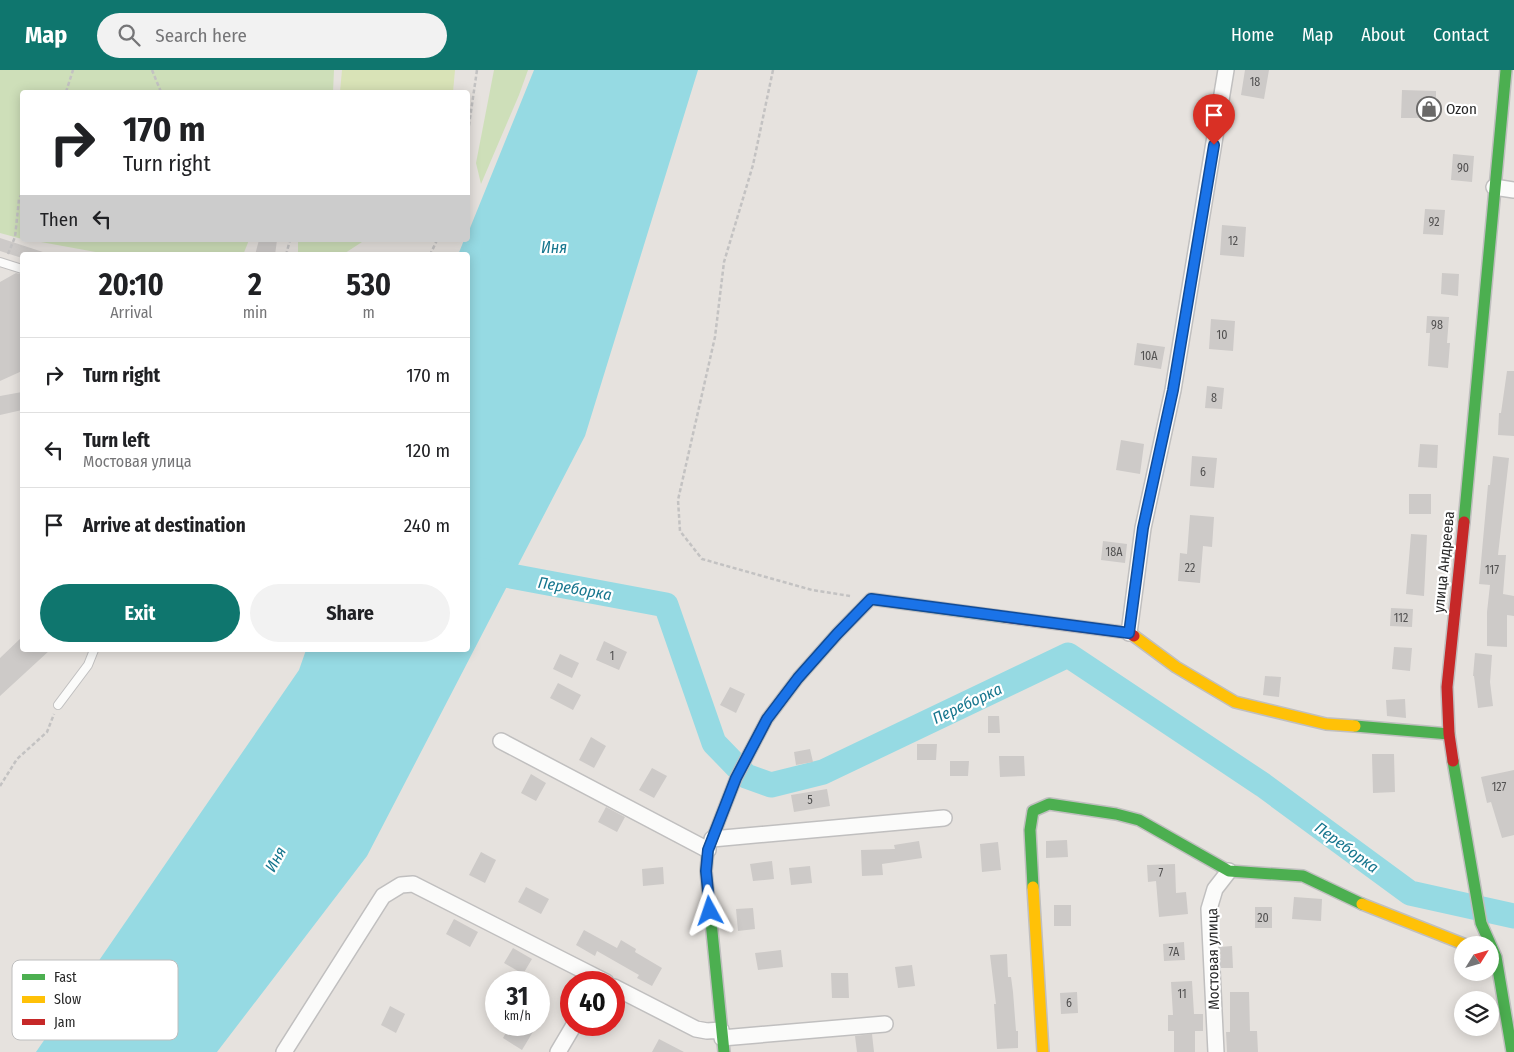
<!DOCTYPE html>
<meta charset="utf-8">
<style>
:root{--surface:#fff;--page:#f2f2f2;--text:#202124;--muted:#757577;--line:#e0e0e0;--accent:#0f766e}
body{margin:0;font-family:"Fira Sans Condensed",sans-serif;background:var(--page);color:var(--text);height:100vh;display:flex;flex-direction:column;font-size:19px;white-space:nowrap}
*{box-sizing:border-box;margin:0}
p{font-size:16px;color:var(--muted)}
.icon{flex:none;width:28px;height:28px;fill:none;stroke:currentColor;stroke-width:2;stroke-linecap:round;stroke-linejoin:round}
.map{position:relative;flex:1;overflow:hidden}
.details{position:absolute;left:20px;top:182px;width:450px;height:400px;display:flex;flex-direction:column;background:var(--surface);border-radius:5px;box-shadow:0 2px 12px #0003}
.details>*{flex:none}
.hud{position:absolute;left:20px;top:20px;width:450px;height:152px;border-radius:5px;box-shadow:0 2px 12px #0003;background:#fff;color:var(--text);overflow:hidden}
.needle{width:32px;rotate:53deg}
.tools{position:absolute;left:1454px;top:866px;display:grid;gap:10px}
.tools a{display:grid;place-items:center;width:45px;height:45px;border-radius:50%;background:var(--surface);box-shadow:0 2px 12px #0003;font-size:25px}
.speed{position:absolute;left:485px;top:901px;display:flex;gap:10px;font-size:25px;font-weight:700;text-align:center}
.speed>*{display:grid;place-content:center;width:65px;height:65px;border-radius:50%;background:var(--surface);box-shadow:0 2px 12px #0003;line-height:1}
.speed small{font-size:12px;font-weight:400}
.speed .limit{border:8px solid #d22;background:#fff;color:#111}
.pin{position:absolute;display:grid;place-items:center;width:42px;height:42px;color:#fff;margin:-51px -21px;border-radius:50% 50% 50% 0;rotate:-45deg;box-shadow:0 0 5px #0007}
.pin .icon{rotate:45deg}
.me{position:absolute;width:55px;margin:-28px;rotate:355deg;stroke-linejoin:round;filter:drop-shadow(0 0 4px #0008)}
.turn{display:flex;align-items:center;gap:18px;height:105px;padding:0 20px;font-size:22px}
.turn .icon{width:65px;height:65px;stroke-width:2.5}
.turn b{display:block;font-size:35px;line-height:42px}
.then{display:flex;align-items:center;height:48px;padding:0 20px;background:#0003;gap:10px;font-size:19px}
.eta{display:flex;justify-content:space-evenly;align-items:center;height:85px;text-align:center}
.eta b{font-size:30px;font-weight:700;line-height:35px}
.cta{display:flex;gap:10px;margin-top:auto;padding:10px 20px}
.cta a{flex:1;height:58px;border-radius:30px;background:var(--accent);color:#fff;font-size:20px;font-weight:700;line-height:58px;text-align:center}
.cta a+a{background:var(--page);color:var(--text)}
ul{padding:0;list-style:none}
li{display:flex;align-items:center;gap:15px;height:75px;padding:0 20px;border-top:1px solid var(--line)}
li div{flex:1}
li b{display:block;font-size:19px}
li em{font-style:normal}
header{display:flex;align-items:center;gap:30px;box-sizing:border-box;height:70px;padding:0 25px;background:var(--accent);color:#fff}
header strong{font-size:24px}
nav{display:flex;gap:28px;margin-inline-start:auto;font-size:18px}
.search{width:350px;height:45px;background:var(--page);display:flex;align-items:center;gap:12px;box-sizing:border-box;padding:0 18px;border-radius:28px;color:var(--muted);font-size:19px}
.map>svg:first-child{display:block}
</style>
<header>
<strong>Map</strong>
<div class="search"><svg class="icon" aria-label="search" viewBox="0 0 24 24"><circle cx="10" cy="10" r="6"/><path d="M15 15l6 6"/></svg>Search here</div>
<nav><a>Home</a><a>Map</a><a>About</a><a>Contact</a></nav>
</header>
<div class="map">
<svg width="1514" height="982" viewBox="0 0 1514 982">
<rect width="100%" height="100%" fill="#e6e2de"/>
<path fill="#cedfb9" d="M0,0H334L333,22H22V169L0,163Z
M494,0H528L519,25L481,114L476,93Z
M30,170H249L243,185H112Z
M298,170H361L362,172L342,185H298Z"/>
<path fill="#d9e3b7" d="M342,0H455L453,22H340Z"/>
<path fill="#96dae3" d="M534,0H698L585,366L367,786L217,982H36L299,600L306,580H468V185H458L464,170H468V163Z"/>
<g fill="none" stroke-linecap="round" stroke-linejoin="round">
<path stroke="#96dae3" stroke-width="25" d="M468,498L666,535L714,673L746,706L771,715L823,702L1068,585L1263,715L1410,823L1514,846"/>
</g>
<path fill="#cdcac8" d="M1245,0H1269L1264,29L1241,25Z
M1402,20L1436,21V48H1401Z
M1453,84L1474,86L1472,112L1451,110Z
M1425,139L1445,140L1443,165L1423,164Z
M1222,155L1246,157L1244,187L1220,185Z
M0,168L46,183V185H22V188L0,181Z
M259,170H277L275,185H255Z
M16,203L20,204L22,208V301L0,311V212Z
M1442,203L1459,204L1458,226L1441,224Z
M1427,246L1449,247L1447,273H1450L1448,298L1428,296L1430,263H1426Z
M1211,249L1235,251L1233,281L1209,279Z
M1137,273L1165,277L1161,299L1134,295Z
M1507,301H1514V366L1498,365L1499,343H1501Z
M1207,316L1224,318L1222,339L1205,338Z
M22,322V340L0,345V326Z
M1121,370L1144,374L1140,404L1116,400Z
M1420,374L1438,375L1437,398L1418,397Z
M1192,386L1217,388L1214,418L1190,416Z
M1493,386L1509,388L1498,485H1506L1503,524L1514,526V546L1507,545V577L1487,576V542L1490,515L1479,514L1488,415H1490Z
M1409,424H1431V444H1409Z
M1190,445L1214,447L1212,477L1203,476L1200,513L1178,511L1180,483L1187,484Z
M1411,464L1427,465L1424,526L1406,524Z
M1103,471L1127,474L1125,493L1101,490Z
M1391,538L1413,539L1412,557L1390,556Z
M22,567V580H50L0,626V588Z
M604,571L627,582L619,600L596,590Z
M1394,577L1412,578L1410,601L1392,599Z
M1475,583L1492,585L1490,612L1493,636L1478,638L1474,606H1473Z
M560,584L579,593L572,608L553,599Z
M1265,606L1281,607L1279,627L1263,625Z
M558,613L581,625L573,640L550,628Z
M730,617L745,624L736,643L720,635Z
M1405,629L1406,648L1387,646L1386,630Z
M988,646H999L1000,663H988Z
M591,667L606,676L594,698L579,690Z
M917,674H937L936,690H917Z
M810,679L813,692L796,695L794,682Z
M1372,684H1394L1395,722L1373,723Z
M999,686H1024L1025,706L1000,707Z
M950,691H969L968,706H950Z
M652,698L667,706L654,728L639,720Z
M1514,700V765L1502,768L1491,732L1487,733L1481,707Z
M531,704L546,713L536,731L521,723Z
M827,719L830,736L794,742L791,725Z
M606,737L625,747L617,762L598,752Z
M1067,770L1068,787L1046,788V771Z
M919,771L922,788L882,794L883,805L862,806L861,780L895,779L894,775Z
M998,772L1001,800L982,802L980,774Z
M481,782L496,790L485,813L469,805Z
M772,791L774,809L753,811L750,794Z
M1175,794L1176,823L1186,822L1188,844L1159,847L1156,811L1148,812L1147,795Z
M810,796L812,813L791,815L789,798Z
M663,797L664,814L643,816L642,799Z
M526,817L549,829L541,844L518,832Z
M1294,827L1322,829L1321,851L1292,849Z
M1054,835H1071V856H1054Z
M1255,837H1272V858H1255Z
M753,838L755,859L738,861L736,839Z
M454,849L478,862L470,877L446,864Z
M584,860L617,878L621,870L636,879L635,882L662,898L652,916L637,908L639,905L597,881L595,886L576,875Z
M1184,872L1185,890L1164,891L1163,874Z
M1232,876L1233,898H1221L1220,877Z
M513,878L532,889L523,904L504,893Z
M781,880L783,897L758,900L755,883Z
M1007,884L1008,907H1011L1013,922L1016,961H1018V978L997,979L994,934H996L990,885Z
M912,895L915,916L898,918L895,897Z
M831,903H848L849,928H832Z
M1192,911L1194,944H1203V961H1195V982H1174V961H1168V945H1173L1171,912Z
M1077,922L1078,943L1061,944L1060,923Z
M1230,922H1249L1250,961H1257L1258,982H1227L1226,962H1230Z
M390,936L405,944L396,963L381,955Z
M510,955H537L522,980L503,968Z
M872,964L874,982H857L855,966Z
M659,969L684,982H652Z"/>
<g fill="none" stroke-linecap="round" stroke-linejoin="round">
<defs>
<path id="lane" d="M0,192L22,199
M58,635L88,595L94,580"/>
<path id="street" d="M1494,117L1514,120
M1129,563L1143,458L1173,320L1226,0
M501,671L708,780
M712,769L944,748
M614,917L696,959L707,961L721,960
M722,968L885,954
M284,982L383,826L401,815L413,814L606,912
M558,982L574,955
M1216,982L1209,839L1215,819L1229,801"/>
<path id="fast" d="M1464,452L1506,0
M1355,656L1449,664
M1453,691L1481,853L1496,887L1512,982
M1033,817L1030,760L1033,741L1049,734L1116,744L1139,750L1229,801L1303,806L1362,834
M724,982L706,801L708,780L736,708L767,649L798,608L837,564L871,529L1005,547"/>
<path id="slow" d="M1134,566L1176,597L1235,632L1326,654L1355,656
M1033,817L1043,982
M1362,834L1466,875"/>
<path id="jam" d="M1005,547L1129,563L1134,566
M1453,691L1449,664L1447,617L1464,452"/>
</defs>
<use href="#lane" stroke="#c0bfbf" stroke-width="10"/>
<use href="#street" stroke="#c0bfbf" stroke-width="18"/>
<use href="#fast" stroke="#c0bfbf" stroke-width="14"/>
<use href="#slow" stroke="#c0bfbf" stroke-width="14"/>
<use href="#jam" stroke="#c0bfbf" stroke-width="14"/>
<path stroke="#c3c2c2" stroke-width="2.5" stroke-dasharray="4 2.5" stroke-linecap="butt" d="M152,0L161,22
M773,0L753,95L724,192L715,267L678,430L680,461L702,489L812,520L850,526
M66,22L73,0
M468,62L477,0
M8,184L15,167L19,129L22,123
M286,185L290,170
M430,185L437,170
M0,716L17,689L47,662L54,644"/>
<use href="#lane" stroke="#fbfbfa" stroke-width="8"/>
<use href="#street" stroke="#fbfbfa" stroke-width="15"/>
<use href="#fast" stroke="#4caf50" stroke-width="11"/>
<use href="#slow" stroke="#ffc107" stroke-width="11"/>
<use href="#jam" stroke="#c62828" stroke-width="11"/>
</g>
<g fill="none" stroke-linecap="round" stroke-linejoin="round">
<defs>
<path id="route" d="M710,841L706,801L708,780L736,708L767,649L798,608L837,564L871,529L1129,563L1143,458L1173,320L1214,75"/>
</defs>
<use href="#route" stroke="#114b97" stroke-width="12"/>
<use href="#route" stroke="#1a73e8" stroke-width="9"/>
</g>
<defs>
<symbol id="shop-ring" viewBox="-11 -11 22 22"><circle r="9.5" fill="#fff" stroke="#6a6968" stroke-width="1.5"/><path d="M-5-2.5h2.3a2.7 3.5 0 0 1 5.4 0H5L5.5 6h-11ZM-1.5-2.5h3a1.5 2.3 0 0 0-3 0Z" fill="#6a6968"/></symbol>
</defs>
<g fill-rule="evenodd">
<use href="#shop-ring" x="1415" y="25" width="28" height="28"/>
</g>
<g text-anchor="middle" stroke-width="4.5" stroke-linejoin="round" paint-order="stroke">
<g font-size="12" fill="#525151">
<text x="1255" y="16">18</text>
<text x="1463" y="102">90</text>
<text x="1434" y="156">92</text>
<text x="1233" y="175">12</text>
<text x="1437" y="259">98</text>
<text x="1222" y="269">10</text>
<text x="1149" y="290">10А</text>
<text x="1214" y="332">8</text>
<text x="1203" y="406">6</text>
<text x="1114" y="486">18А</text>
<text x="1190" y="502">22</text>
<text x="1492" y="504">117</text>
<text x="1401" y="552">112</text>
<text x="612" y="590">1</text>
<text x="1499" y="721">127</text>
<text x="810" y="734">5</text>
<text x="1161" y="807">7</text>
<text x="1263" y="852">20</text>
<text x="1174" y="886">7А</text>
<text x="1182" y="928">11</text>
<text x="1069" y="937">6</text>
</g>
<g font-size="15" fill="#282828" stroke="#fff" text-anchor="start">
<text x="1446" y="44">Ozon</text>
</g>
<g font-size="15" fill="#282828" stroke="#fff">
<text transform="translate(1444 492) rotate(-84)" y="5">улица Андреева</text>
<text transform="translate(1213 889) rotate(-91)" y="5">Мостовая улица</text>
</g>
<g font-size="16" font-style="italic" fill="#17768e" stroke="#fff">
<text x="554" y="183">Иня</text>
<text transform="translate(575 518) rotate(10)" y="6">Переборка</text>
<text transform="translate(967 633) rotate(-25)" y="6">Переборка</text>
<text transform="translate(1347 777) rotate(36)" y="6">Переборка</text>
<text transform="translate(275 789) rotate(-61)" y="6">Иня</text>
</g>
</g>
<rect x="12" y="890" width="166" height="80" rx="8" fill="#fff" stroke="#bebebe" stroke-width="1"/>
<rect x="22" y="904" width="23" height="6" fill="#4caf50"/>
<rect x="22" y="926" width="23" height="7" fill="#ffc107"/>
<rect x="22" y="949" width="23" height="6" fill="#c62828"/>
<g font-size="14" fill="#282828">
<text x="54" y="912">Fast</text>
<text x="54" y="934">Slow</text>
<text x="54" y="957">Jam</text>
</g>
</svg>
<div class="tools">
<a><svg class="needle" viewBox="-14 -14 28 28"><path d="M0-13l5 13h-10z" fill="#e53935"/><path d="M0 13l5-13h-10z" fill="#757577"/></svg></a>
<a><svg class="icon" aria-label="layers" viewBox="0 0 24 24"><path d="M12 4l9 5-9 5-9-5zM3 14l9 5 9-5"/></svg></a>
</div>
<div class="speed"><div>31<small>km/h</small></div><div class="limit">40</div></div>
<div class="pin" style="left:1214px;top:75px;background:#d93025"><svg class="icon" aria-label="arrive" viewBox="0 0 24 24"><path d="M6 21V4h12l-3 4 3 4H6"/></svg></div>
<svg class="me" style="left:710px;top:841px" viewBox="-20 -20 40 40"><path d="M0-17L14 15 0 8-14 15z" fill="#1a73e8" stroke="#fff" stroke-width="4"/></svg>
<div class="hud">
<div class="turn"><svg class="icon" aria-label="right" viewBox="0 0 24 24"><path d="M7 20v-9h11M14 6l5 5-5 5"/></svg><div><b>170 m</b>Turn right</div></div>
<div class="then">Then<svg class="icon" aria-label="left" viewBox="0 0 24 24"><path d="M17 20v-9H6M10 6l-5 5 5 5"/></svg></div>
</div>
<section class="details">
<div class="eta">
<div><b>20:10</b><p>Arrival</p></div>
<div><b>2</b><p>min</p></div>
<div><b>530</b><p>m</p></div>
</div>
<ul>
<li><svg class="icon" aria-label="right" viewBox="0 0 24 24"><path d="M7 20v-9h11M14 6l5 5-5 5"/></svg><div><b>Turn right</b></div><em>170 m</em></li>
<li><svg class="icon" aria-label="left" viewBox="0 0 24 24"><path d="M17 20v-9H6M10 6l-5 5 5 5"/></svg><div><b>Turn left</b><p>Мостовая улица</p></div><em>120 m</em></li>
<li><svg class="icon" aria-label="arrive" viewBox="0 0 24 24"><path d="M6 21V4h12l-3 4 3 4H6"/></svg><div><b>Arrive at destination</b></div><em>240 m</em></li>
</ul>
<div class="cta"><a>Exit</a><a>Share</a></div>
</section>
</div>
